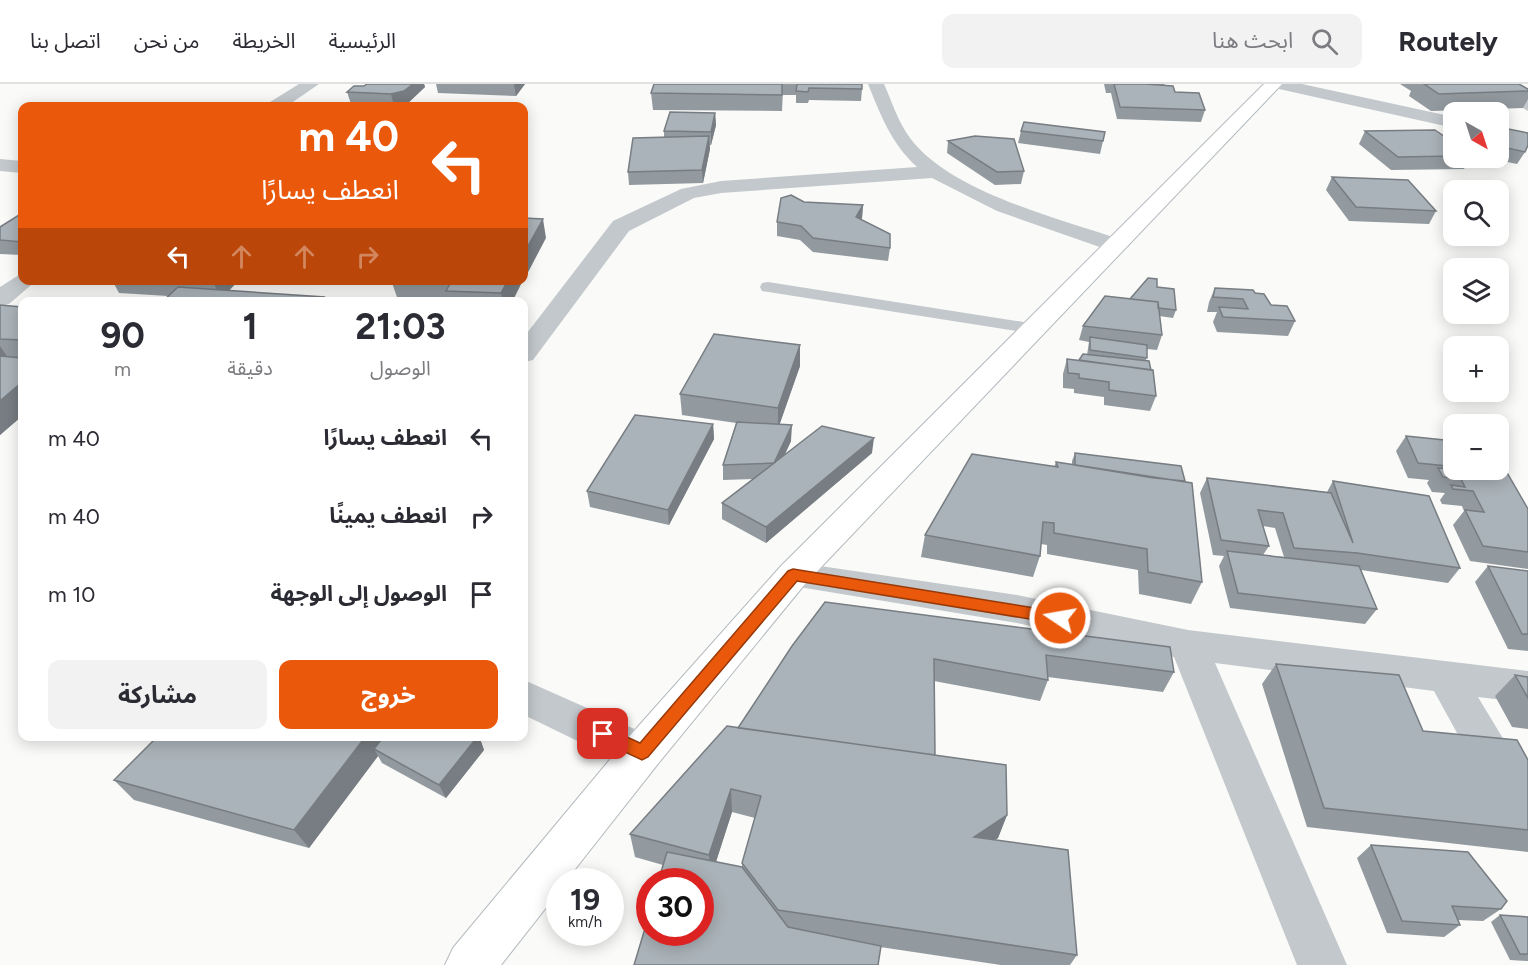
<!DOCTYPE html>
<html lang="ar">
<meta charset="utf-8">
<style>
:root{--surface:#fff;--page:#f2f2f3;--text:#2b2b33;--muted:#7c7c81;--line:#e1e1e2;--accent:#ea580c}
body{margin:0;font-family:Figtree,"Noto Sans Arabic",sans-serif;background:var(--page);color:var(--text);direction:rtl;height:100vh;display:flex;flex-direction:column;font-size:22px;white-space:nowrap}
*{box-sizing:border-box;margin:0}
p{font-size:20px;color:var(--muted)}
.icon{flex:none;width:33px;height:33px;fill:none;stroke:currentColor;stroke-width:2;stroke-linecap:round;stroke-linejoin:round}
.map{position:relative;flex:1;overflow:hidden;direction:ltr}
.panel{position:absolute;left:18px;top:213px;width:510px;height:444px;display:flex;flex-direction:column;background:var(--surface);border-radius:12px;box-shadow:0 3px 15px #0003;direction:rtl}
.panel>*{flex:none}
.top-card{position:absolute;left:18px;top:18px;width:510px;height:183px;border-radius:12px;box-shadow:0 3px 15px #0003;direction:rtl;background:#ea580c;color:#fff;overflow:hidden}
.needle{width:39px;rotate:141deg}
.fabs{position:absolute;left:1443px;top:18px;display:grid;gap:12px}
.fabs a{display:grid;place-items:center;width:66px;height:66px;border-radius:12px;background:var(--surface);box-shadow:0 3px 15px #0003;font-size:30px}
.speed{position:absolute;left:546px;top:784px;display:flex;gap:12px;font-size:30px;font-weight:700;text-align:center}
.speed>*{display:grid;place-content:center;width:78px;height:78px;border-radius:50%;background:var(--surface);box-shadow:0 3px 15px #0003;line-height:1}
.speed small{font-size:15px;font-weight:400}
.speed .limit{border:9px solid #d22;background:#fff;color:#111}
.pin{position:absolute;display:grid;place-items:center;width:51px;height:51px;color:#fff;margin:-26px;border-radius:12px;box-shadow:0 3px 9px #0006}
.me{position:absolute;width:66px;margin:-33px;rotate:282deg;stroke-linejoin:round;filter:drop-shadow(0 0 4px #0008)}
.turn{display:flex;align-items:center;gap:21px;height:126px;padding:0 30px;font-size:27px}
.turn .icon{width:78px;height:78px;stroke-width:2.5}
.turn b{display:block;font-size:42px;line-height:51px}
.lanes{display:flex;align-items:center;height:57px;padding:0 30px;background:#0003;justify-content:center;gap:30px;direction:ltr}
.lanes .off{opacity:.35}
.eta{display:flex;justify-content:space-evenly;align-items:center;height:102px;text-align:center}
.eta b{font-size:36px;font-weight:700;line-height:42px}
.button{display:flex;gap:12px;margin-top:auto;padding:12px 30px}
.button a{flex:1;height:69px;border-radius:12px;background:var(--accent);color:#fff;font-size:24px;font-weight:700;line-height:69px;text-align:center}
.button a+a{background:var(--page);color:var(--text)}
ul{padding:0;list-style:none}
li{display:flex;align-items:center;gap:18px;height:78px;padding:0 30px}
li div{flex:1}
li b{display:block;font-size:22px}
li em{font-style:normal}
header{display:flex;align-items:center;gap:36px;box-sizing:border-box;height:84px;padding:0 30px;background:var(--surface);border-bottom:2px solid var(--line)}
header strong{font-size:28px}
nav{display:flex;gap:33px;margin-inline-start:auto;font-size:21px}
.search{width:420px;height:54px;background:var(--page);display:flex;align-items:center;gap:15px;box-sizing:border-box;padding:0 21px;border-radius:12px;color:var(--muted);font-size:22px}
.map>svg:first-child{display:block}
</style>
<header>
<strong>Routely</strong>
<div class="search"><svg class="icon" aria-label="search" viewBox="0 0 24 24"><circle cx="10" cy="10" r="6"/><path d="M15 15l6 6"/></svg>ابحث هنا</div>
<nav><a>الرئيسية</a><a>الخريطة</a><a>من نحن</a><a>اتصل بنا</a></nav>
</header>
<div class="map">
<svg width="1528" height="881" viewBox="0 0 1528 881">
<rect width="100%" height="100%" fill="#fafaf8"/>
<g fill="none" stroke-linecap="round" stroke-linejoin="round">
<defs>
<path id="secondary" d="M1264,0H1282L805,500L657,681L565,798H560V806L501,881H445L453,864L627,655L781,482Z"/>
</defs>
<use href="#secondary" stroke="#b3babf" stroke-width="2"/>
<path fill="#c3c8cc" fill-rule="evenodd" d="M768,198L1036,240L1045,245L1036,250L762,207L760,203L762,199Z"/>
<path fill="#c3c8cc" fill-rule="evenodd" d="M299,0H319L287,22H267L270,18Z
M868,0H884C892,18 898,38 910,54C950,108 1060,135 1122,156L1125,161L1122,166L1114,168L997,127L932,94L721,109L694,114L629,147L533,276L524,278V253L613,137L681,105L721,97L917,83C891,59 881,32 868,0Z
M1271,0H1302L1454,33V44L1279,5Z
M1482,0H1502L1528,15V27Z
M0,75L22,77V89L0,87Z
M22,189V196H37L9,220L0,222V203Z
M793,478L1017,511L1188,546L1528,587V619L1478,613L1528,696V757L1513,751L1434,607L1215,579L1347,881H1297L1174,573L1017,539L781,500L776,491L781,482Z
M524,596L657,655L663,668L657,681L642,686L627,681L524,631Z"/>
<use href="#secondary" fill="#fff" fill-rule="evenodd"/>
</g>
<path fill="#929a9f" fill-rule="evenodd" d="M367,0H424L425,3L408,19L394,22L351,20L347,8L364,2Z
M436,0H525L516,12L438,9Z
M654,0H862V5L861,17L809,16L808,19H796V11H783V7L782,27L653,26L651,9Z
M1104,0H1165L1164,1L1205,26L1201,38L1117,35L1111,9H1106Z
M1400,0H1519L1528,5V15L1523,24L1431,27L1409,12L1411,7Z
M715,29L716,41L711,61H710V65L703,99L629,101L628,88L664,53V47Z
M1498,43L1525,68L1517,80L1488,74H1498Z
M1454,45V74H1470L1464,85L1391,86L1359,60L1365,47L1447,55Z
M1021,47L1103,57L1100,70L1018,59Z
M948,57L1024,87L1021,100L995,101L947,69Z
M1332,93L1436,127L1429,140L1349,137L1326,106Z
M804,118L863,121L862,134L861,136L890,164L888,177L813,168L800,156L777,152V138Z
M22,129V171L0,170V143Z
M112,196H239L229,207L324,213L326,218H162L168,212L119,209Z
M391,196H523L512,218H441L398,216Z
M1157,203L1176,226L1173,234L1159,232L1162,251L1157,266L1147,265L1146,276L1156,312L1150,327L1104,321V313L1074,309V305L1063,304V290L1067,275L1079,276L1087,271L1089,258L1079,256L1083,242L1130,215Z
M1215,204L1255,209L1271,221L1295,237L1288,252L1217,248L1213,238L1217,228H1207L1209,218Z
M0,221L22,223V332L0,351Z
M800,282L779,341L791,357L784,371L872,369L766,459L722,435V419L754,395L723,396V381L736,339L682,331L680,310Z
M713,340L714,355L669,441L590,423L587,407Z
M1406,352L1528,425V485L1470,477L1453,441L1464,427L1462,422L1442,420L1440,416L1445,409L1432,408L1427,399L1429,396L1408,394L1396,367Z
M1075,369L1185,397L1202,498L1191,520L1139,510L1138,486L1047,470V461L1041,460L1040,472L1033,493L921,473L925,451L1054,383L1056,378L1072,381V377Z
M1207,394L1327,408L1333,397L1460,484L1448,499L1361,486L1377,525L1365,540L1230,524L1219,482L1224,472L1213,471L1200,409ZM1263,442L1275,444L1284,473L1263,471L1269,462Z
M1488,482L1528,487V567L1508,565L1475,498Z
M825,518L1174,588L1163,608L1048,593V596L1040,617L934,597L935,671L1007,731L998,754L995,756L1077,871L1070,881H1001L880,863L634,881L663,781L635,773L630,750L738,644ZM732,728L755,734L742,779V783L716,778Z
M1276,580L1423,647L1528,676V768L1307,743L1262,600Z
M1515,591L1528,593V645L1512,643L1495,612Z
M158,652H479L484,666L446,714L382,679L378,672L309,764L134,716L114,696Z
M1371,761L1501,825L1483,837L1458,836L1460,841L1444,853L1387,849L1357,774Z
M1500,831L1528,833V877L1510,876L1491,838Z"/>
<path fill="#777d82" d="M413,0H424L425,3L408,19L394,22L391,10Z
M514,0H525L516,12Z
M715,29L716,41L711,61V48Z
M709,52L710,65L703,99L702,86Z
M863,121L862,134L855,147L856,133Z
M543,135L546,154L524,196V169Z
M218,196H239L221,214L214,200Z
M508,196H523L512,218H503L501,209Z
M800,261V282L778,345V324Z
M0,262L9,275L0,282Z
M22,298V332L0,351V317Z
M713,340L714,355L669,441L668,426Z
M792,341L791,357L774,395V379Z
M874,354L872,369L766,459V443Z
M366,652H392L374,665L378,672L309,764L294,746Z
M478,652H479L484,666L446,714L439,701Z
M731,705L732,728L711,793L709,771Z
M1007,731L998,754L966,776L974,753Z"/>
<path fill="#aab3b9" stroke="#777d82" stroke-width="1.5" d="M367,0H413L404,7L391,10L347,8L354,2H364Z
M654,0H782V11L651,9Z
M797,0H862V5L809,4L808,8L796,7Z
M1114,0H1145L1173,2L1175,8L1199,9L1205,26L1120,23Z
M1424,0H1519L1528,5V7L1439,10Z
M670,28L715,29L711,48L664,47Z
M1024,38L1105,48L1103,57L1021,47Z
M1498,43L1528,49V61L1525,68L1498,62Z
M1454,45V52L1449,51Z
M1435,46L1454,59V72L1398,73L1365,47Z
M709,52L702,86L628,88L633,54Z
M975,52L1014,55L1024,87L997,88L948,57Z
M1332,93L1408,96L1436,127L1356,123Z
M791,111L804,118L863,121L856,133L890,150V164L813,154L801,142L777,138L781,114Z
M22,129V158L0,156V143Z
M524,134L543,135L524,169Z
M1148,194L1157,195V203L1174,205L1176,226L1158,224V218L1130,215Z
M136,196H218L214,200Z
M409,196H508L501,209L446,207L451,198Z
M178,203L324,213L320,218H162Z
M1215,204L1253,206L1255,209L1264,210L1271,221L1287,222L1295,237L1223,233L1219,223L1248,225L1243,215L1213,213Z
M1105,212L1158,218L1162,251L1083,242Z
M74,214L121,218H70Z
M0,221L22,223V256L0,255Z
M714,250L800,261L778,324L680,310Z
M1090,253L1147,261V274L1090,266Z
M1083,270L1149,277L1151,286L1079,276Z
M0,272L22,274V298L0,317Z
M1067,275L1153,286L1156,312L1109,306V298L1079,294V290L1068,289Z
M635,331L713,340L668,426L587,407Z
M737,338L792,341L774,379L822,342L874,354L766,443L722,419L774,379L723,381Z
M1406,352L1454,357V386H1498V373L1528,425V468L1483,462L1465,426L1484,428L1473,407L1453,405L1451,401L1465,403L1461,395L1443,393L1438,384L1448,385L1447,382L1418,379Z
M1075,369L1181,382L1185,397L1154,394L1075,381Z
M972,370L1058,383L1056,378L1192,399L1202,498L1148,488L1147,465L1054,449V439L1043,438L1040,472L925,451Z
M1207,394L1331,409L1353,459L1333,397L1429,412L1460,484L1357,469L1294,464L1283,429L1258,426L1269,462L1221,456Z
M1227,467L1359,482L1377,525L1238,509Z
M1488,482L1528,487V550H1522Z
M825,518L1170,563L1174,588L1046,571L1048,596L934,575L935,671L738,644L792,562Z
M1276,580L1399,591L1423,647L1517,656L1528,676V746L1324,724Z
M1515,591L1528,593V614Z
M727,642L1006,681L1007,731L974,753L1068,766L1077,871L778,826L742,779L761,712L731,705L709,771L630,750Z
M158,652H366L294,746L114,696Z
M384,652H478L439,701L374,665Z
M1371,761L1468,768L1507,817L1501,825L1452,822L1460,841L1402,837Z
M667,768L742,783L788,843L881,862L878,881H634L650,828V849H700V798H658Z
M1500,831L1528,833V870H1520Z"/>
<path fill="#ea580c" stroke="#983908" stroke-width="1.5" d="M793,485L1060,528L1067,534L1060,540L797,497L648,673L642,676L597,655L594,650L597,645L603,642L640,659L788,487Z"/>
</svg>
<div class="fabs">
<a><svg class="needle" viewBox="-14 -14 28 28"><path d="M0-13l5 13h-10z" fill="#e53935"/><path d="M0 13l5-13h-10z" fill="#7c7c81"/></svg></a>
<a><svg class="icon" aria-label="search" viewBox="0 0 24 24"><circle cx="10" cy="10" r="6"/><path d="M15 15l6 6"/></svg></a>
<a><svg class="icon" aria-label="layers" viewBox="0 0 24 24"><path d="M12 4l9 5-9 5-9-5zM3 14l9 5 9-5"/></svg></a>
<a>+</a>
<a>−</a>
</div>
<div class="speed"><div>19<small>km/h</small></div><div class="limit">30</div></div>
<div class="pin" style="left:603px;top:650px;background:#d93025"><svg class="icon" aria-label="arrive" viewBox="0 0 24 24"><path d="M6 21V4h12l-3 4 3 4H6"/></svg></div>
<svg class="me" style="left:1060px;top:534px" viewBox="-20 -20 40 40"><circle r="17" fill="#ea580c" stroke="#fff" stroke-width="3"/><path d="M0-11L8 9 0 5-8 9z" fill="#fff"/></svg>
<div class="top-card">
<div class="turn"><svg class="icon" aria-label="left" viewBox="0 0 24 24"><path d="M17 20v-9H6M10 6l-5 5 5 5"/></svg><div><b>40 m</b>انعطف يسارًا</div></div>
<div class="lanes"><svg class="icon" aria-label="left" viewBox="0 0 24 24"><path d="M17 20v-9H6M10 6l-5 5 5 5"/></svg><svg class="icon off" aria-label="ahead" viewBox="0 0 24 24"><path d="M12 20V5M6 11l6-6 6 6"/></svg><svg class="icon off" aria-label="ahead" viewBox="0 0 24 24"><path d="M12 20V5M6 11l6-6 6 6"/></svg><svg class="icon off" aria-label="right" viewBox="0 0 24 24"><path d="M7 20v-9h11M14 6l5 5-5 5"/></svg></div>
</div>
<section class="panel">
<div class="eta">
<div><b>21:03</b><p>الوصول</p></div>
<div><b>1</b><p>دقيقة</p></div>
<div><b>90</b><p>m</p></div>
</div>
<ul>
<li><svg class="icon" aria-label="left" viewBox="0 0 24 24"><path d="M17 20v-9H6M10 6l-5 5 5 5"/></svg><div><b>انعطف يسارًا</b></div><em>40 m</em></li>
<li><svg class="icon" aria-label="right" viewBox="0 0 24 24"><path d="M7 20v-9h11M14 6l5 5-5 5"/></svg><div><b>انعطف يمينًا</b></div><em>40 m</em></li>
<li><svg class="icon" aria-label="arrive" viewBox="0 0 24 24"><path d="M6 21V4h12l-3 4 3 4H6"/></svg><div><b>الوصول إلى الوجهة</b></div><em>10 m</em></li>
</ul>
<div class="button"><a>خروج</a><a>مشاركة</a></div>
</section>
</div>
